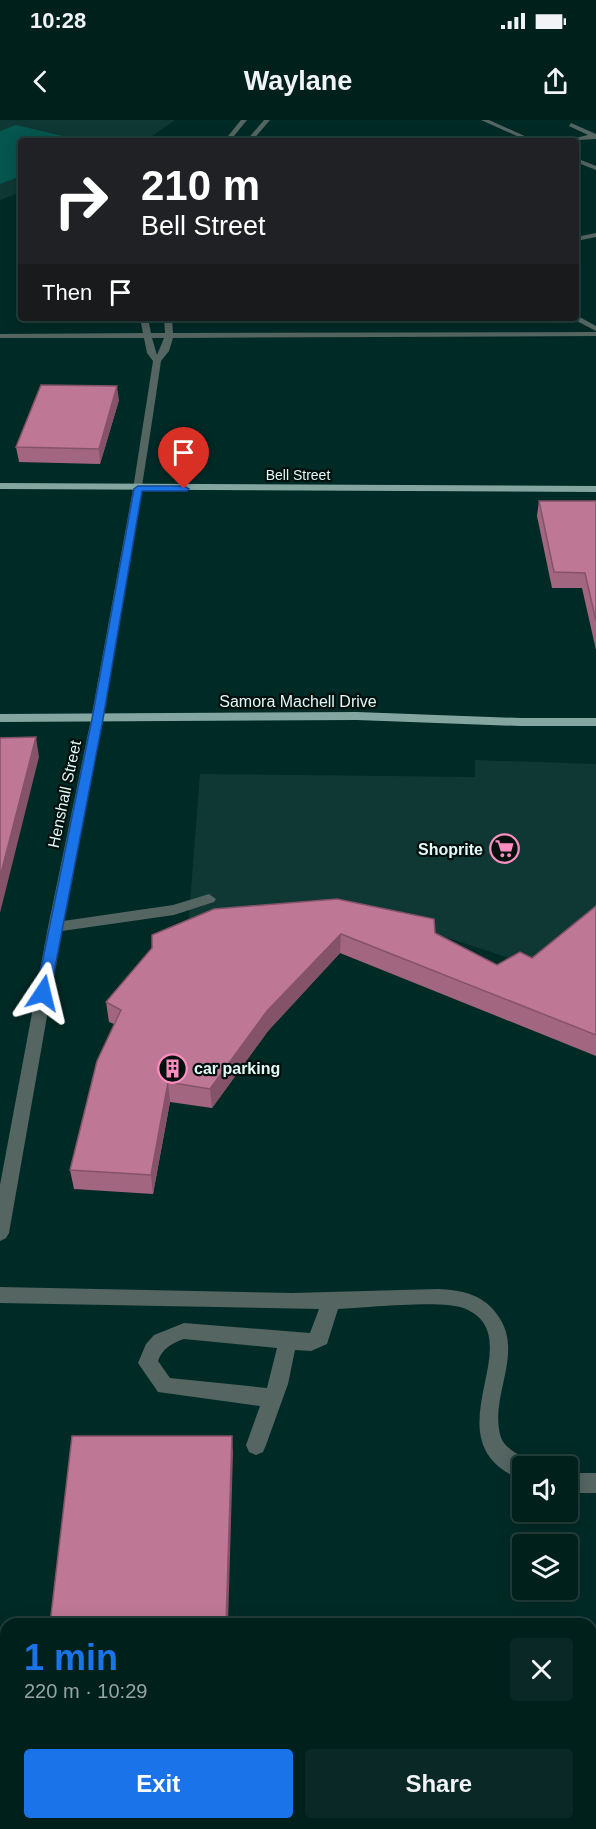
<!DOCTYPE html>
<meta charset="utf-8">
<style>
:root{--surface:#00201c;--page:#0a2825;--text:#f1f3f6;--muted:#95a3a3;--line:#223e3b;--accent:#1a73e8}
body{margin:0;font-family:Helvetica,sans-serif;background:var(--page);color:var(--text);height:100vh;display:flex;flex-direction:column;font-size:22px;white-space:nowrap}
*{box-sizing:border-box;margin:0}
p{font-size:20px;color:var(--muted)}
.icon{flex:none;width:33px;height:33px;fill:none;stroke:currentColor;stroke-width:2;stroke-linecap:round;stroke-linejoin:round}
.map{position:relative;flex:1;overflow:hidden}
.panel{position:absolute;left:0px;top:1498px;width:597px;height:212px;display:flex;flex-direction:column;background:var(--surface);border-radius:18px 18px 0 0;box-shadow:0 3px 15px #0003,0 0 0 2px var(--line)}
.panel>*{flex:none}
.hud{position:absolute;left:18px;top:18px;width:561px;height:183px;border-radius:6px;box-shadow:0 3px 15px #0003,0 0 0 2px var(--line);background:#202124;color:#fff;overflow:hidden}
.buttons{position:absolute;left:512px;top:1336px;display:grid;gap:12px}
.buttons a{display:grid;place-items:center;width:66px;height:66px;border-radius:6px;background:var(--surface);box-shadow:0 3px 15px #0003,0 0 0 2px var(--line);font-size:30px}
.pin{position:absolute;display:grid;place-items:center;width:51px;height:51px;color:#fff;margin:-62px -26px;border-radius:50% 50% 50% 0;rotate:-45deg;box-shadow:0 0 6px #0007}
.pin .icon{rotate:45deg}
.me{position:absolute;width:66px;margin:-33px;rotate:10deg;stroke-linejoin:round;filter:drop-shadow(0 0 4px #0008)}
.turn{display:flex;align-items:center;gap:21px;height:126px;padding:0 24px;font-size:27px}
.turn .icon{width:78px;height:78px;stroke-width:2.5}
.turn b{display:block;font-size:42px;line-height:51px}
.then{display:flex;align-items:center;height:57px;padding:0 24px;background:#0003;gap:12px;font-size:22px}
.round{display:grid;place-items:center;flex:none;width:63px;height:63px;border-radius:6px;background:var(--page)}
.headline{display:flex;align-items:center;justify-content:space-between;height:102px;padding:0 24px}
h1{font-size:36px;font-weight:700;line-height:45px;color:var(--accent)}
.button{display:flex;gap:12px;margin-top:auto;padding:12px 24px}
.button a{flex:1;height:69px;border-radius:6px;background:var(--accent);color:#fff;font-size:24px;font-weight:700;line-height:69px;text-align:center}
.button a+a{background:var(--page);color:var(--text)}
.status{display:flex;justify-content:space-between;align-items:center;height:42px;padding:0 30px;background:var(--surface);direction:ltr}
.status svg{height:16px;fill:currentColor}
header{display:flex;justify-content:space-between;align-items:center;height:78px;padding:0 24px;background:var(--surface);font-size:27px;font-weight:700}
.map>svg:first-child{display:block}
</style>
<div class="status"><b>10:28</b><svg viewBox="0 0 49 12"><path d="M0 12V9h3v3zM5 12V6h3v6zM10 12V3h3v9zM15 12V0h3v12zM26 1h20v11H26zM47 4h2v5h-2z"/></svg></div>
<header><svg class="icon" aria-label="back" viewBox="0 0 24 24"><path d="M15 5l-7 7 7 7"/></svg>Waylane<svg class="icon" aria-label="share" viewBox="0 0 24 24"><path d="M12 15V3M7 8l5-5 5 5M5 13v7h14v-7"/></svg></header>
<div class="map">
<svg width="596" height="1709" viewBox="0 0 596 1709">
<rect width="100%" height="100%" fill="#002a26"/>
<path fill="#0f3834" d="M0,0H175L145,21H21V72L0,80Z
M475,640L596,644V799L534,846L430,812L188,808L200,654L475,657Z"/>
<path fill="#05564f" d="M16,5L84,21H21V56L0,64V11Z"/>
<g fill="none" stroke-linecap="round" stroke-linejoin="round">
<path fill="#546562" fill-rule="evenodd" d="M241,0H247L230,21H224Z
M264,0H270L252,21H246Z
M481,0H489L536,21H528Z
M571,3L596,14V19L563,21L588,15L569,6Z
M576,38L596,46V50L576,42Z
M576,61L580,63V65H576Z
M596,113V117L576,121V117Z
M576,195L596,206V211L573,199L576,198Z
M140,198H148L151,213H165L164,198H172L173,213L596,212V216L173,218L169,231L161,241C134,429 100,615 63,801L173,785L209,774L216,779L214,782L174,795L62,811L9,1113L6,1118L0,1121V1065L48,807L91,599L133,369L153,241L147,233L144,218H0V214L143,213ZM152,218H164L157,235Z
M0,1167L292,1173L438,1169C461,1170 482,1174 496,1193C526,1231 490,1273 500,1314C504,1332 524,1333 531,1347H522V1360C425,1321 534,1220 466,1189C444,1179 366,1188 338,1189L327,1224L311,1231L295,1230L288,1264L266,1325L263,1332L256,1335L249,1332L246,1325L260,1286L158,1272L138,1243L146,1224L154,1215L184,1203L310,1213L319,1189L0,1183ZM184,1219L277,1228L267,1268L170,1258L158,1241C162,1229 172,1223 184,1219Z
M567,1353H596V1373H567Z"/>
<path fill="#83a6a1" fill-rule="evenodd" d="M0,363L596,366V372L0,369Z
M357,592L520,598H596V606H520L357,600L0,602V594Z"/>
</g>
<path fill="#a36680" d="M21,162V177L19,176L17,163Z
M119,280L100,344L19,342L16,327Z
M539,381H596V530L582,468H552L537,396Z
M596,786V936L340,833L268,911L212,988L170,982L153,1074L74,1069L70,1050L114,904L109,902L106,882L152,828V815L435,813L497,845L532,838Z
M32,1704H222V1709L34,1708Z"/>
<path fill="#855368" d="M117,266L119,280L100,344L99,329Z
M36,617L39,637L0,793V757Z
M341,814L340,833L268,911L212,988L210,969L267,891Z
M168,962L170,982L153,1074L151,1055Z
M232,1316L233,1333L228,1504H226Z"/>
<path fill="#be7795" stroke="#855368" stroke-width="1.5" d="M41,265L117,266L99,329L16,327Z
M539,381H596V501L585,453L554,452Z
M36,617L0,757V618Z
M337,779L434,799L435,813L497,845L520,832L532,838L596,786V915L341,814L267,891L210,969L168,962L151,1055L70,1050L97,941L121,890L106,882L152,828V815L214,789Z
M72,1316H232L226,1504H50Z"/>
<path fill="#1a73e8" stroke="#114b97" stroke-width="1.5" d="M184,366L189,369L187,371H142L103,599L50,873L43,878L36,873L92,599L134,369L138,366Z"/>
<defs>
<symbol id="supermarket-ring" viewBox="-11 -11 22 22"><circle r="9.5" fill="#02100e" stroke="#fd8ebf" stroke-width="1.5"/><path d="M-6-5.5h2.5l.6 2H6L4.5 2H-2.5L-4.4-4H-6ZM-1.5 3.2a1.3 1.3 0 1 0 .1 0ZM3 3.2a1.3 1.3 0 1 0 .1 0Z" fill="#fd8ebf"/></symbol>
<symbol id="building-ring" viewBox="-11 -11 22 22"><circle r="9.5" fill="#02100e" stroke="#fd8ebf" stroke-width="1.5"/><path d="M-4-6H4V6H1V3H-1V6H-4ZM-2.5-4.3h1.7v1.8h-1.7ZM.8-4.3h1.7v1.8H.8ZM-2.5-1h1.7V.8h-1.7ZM.8-1h1.7V.8H.8Z" fill="#fd8ebf"/></symbol>
</defs>
<g fill-rule="evenodd">
<use href="#supermarket-ring" x="488" y="712" width="33" height="33"/>
<use href="#building-ring" x="156" y="932" width="33" height="33"/>
</g>
<g text-anchor="middle" stroke-width="4.5" stroke-linejoin="round" paint-order="stroke">
<g font-size="14" fill="#e3f9f5" stroke="#02100e">
<text x="298" y="360">Bell Street</text>
</g>
<g font-size="16" fill="#e3f9f5" stroke="#02100e">
<text x="298" y="587">Samora Machell Drive</text>
<text transform="translate(64 674) rotate(-78)" y="6">Henshall Street</text>
</g>
<g font-size="16" font-weight="bold" fill="#e3f9f5" stroke="#02100e" text-anchor="end">
<text x="483" y="735">Shoprite</text>
<text x="194" y="954" text-anchor="start">car parking</text>
</g>
</g>
</svg>
<div class="buttons">
<a><svg class="icon" aria-label="sound" viewBox="0 0 24 24"><path d="M4 9h4l5-4v14l-5-4H4zM17 9q2 3 0 6"/></svg></a>
<a><svg class="icon" aria-label="layers" viewBox="0 0 24 24"><path d="M12 4l9 5-9 5-9-5zM3 14l9 5 9-5"/></svg></a>
</div>
<div class="pin" style="left:184px;top:369px;background:#d93025"><svg class="icon" aria-label="arrive" viewBox="0 0 24 24"><path d="M6 21V4h12l-3 4 3 4H6"/></svg></div>
<svg class="me" style="left:43px;top:873px" viewBox="-20 -20 40 40"><path d="M0-17L14 15 0 8-14 15z" fill="#1a73e8" stroke="#fff" stroke-width="4"/></svg>
<div class="hud">
<div class="turn"><svg class="icon" aria-label="right" viewBox="0 0 24 24"><path d="M7 20v-9h11M14 6l5 5-5 5"/></svg><div><b>210 m</b>Bell Street</div></div>
<div class="then">Then<svg class="icon" aria-label="arrive" viewBox="0 0 24 24"><path d="M6 21V4h12l-3 4 3 4H6"/></svg></div>
</div>
<section class="panel">
<div class="headline"><div><h1>1 min</h1><p>220 m · 10:29</p></div><a class="round"><svg class="icon" aria-label="close" viewBox="0 0 24 24"><path d="M6 6l12 12M18 6L6 18"/></svg></a></div>
<div class="button"><a>Exit</a><a>Share</a></div>
</section>
</div>
